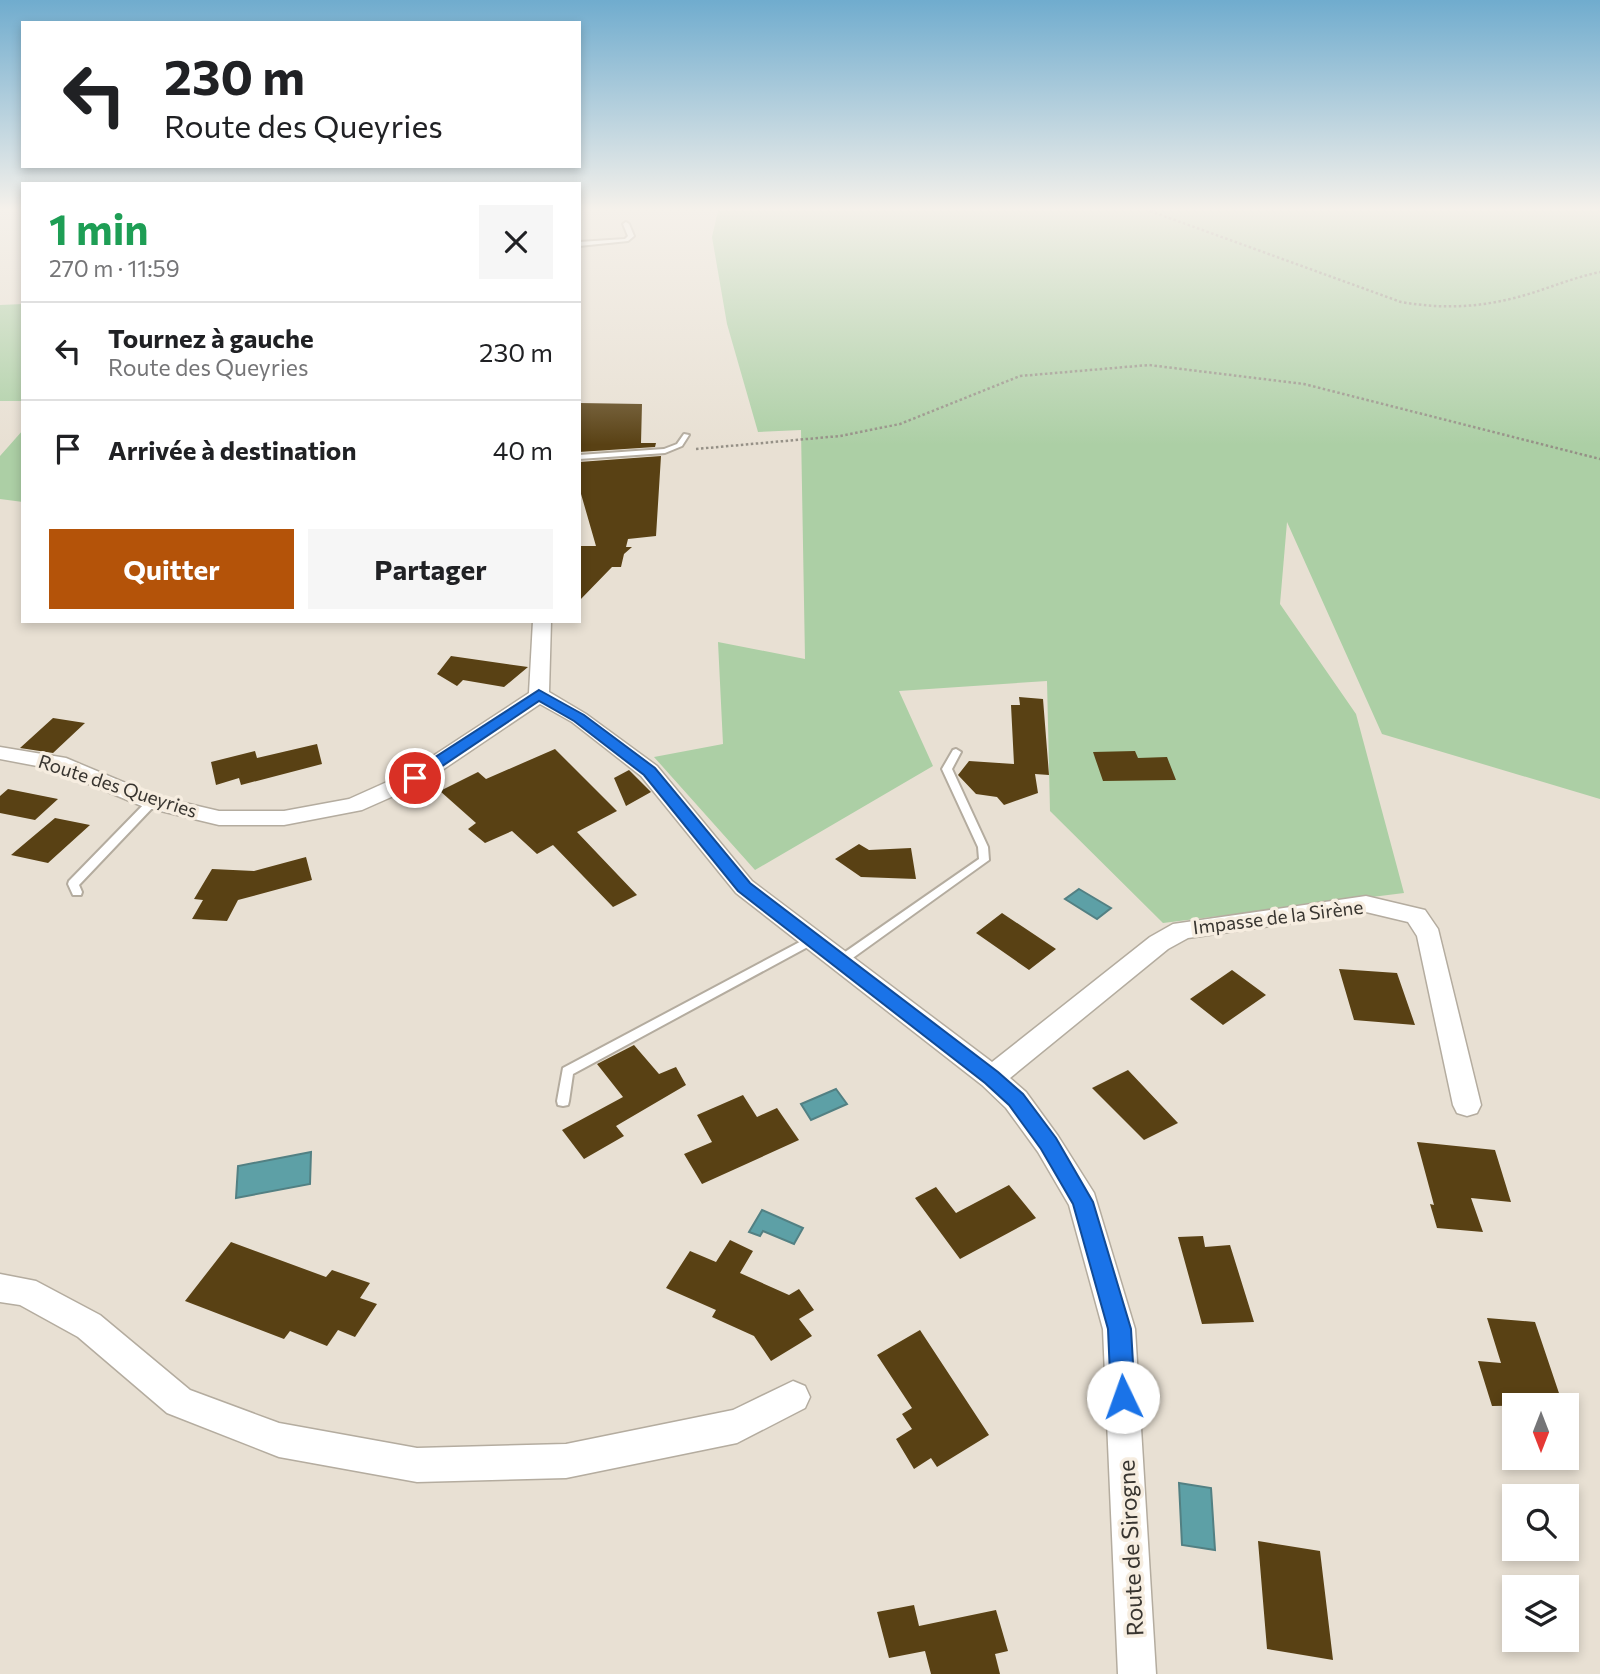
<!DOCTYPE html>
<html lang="fr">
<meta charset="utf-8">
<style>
:root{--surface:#fff;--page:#f6f6f6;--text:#202124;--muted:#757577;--line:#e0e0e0;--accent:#b45309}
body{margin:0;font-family:Commissioner,sans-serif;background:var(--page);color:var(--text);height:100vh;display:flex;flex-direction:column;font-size:26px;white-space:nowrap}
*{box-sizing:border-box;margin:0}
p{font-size:23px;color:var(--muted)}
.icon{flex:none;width:38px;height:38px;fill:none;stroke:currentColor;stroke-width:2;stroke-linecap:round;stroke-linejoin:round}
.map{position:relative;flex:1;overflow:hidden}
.drawer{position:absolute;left:21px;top:182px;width:560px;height:441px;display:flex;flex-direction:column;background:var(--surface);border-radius:0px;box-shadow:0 4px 10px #0003}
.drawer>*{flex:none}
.hud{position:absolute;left:21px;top:21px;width:560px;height:147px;border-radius:0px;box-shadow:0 4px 10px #0003;background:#fff;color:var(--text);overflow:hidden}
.needle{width:46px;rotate:180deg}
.fabs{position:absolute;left:1502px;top:1393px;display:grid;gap:14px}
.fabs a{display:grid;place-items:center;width:77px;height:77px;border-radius:0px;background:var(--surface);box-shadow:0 4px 10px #0003;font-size:35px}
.pin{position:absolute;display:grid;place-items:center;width:60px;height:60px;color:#fff;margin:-30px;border:4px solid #fff;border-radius:50%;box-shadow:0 2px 7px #0007}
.me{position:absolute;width:77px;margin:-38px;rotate:357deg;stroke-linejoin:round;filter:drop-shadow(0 0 5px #0008)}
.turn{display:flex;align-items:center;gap:24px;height:147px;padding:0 28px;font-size:32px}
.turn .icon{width:91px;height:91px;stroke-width:2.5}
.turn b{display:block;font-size:49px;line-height:60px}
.round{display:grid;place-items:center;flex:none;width:74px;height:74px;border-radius:0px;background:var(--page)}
.headline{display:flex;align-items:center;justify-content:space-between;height:119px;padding:0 28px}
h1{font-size:42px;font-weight:700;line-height:52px;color:#1e9e55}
.primary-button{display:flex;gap:14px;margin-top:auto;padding:14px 28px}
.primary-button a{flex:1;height:80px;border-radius:0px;background:var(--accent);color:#fff;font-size:28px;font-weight:700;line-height:80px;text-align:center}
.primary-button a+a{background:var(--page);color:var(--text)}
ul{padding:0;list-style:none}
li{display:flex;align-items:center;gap:21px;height:98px;padding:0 28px;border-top:2px solid var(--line)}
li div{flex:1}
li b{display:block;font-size:26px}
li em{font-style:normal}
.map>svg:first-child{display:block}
</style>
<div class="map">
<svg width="1600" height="1674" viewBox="0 0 1600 1674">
<rect width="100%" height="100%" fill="#e8e0d3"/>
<path fill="#accfa5" d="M718,211H1600V799L1382,734L1287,522L1280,604L1356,714L1404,893L1163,923L1050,811L1047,681L899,691L933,766L755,870L654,757L723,744L718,642L805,659L801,430L758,432L727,324L712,237Z
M23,304V401H0V305Z
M23,430V502L0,499V456Z"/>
<path fill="#5da0a6" stroke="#528083" stroke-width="2" d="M1079,889L1111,908L1097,919L1065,899Z
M836,1089L847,1104L811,1120L801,1104Z
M311,1152L310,1184L236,1198L238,1166Z
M762,1210L803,1228L794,1244L763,1231L760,1236L749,1232Z
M1179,1483L1211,1488L1215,1550L1182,1545Z"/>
<path fill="#594114" d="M579,403L642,404L641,443H656L655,447L579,452Z
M661,456L656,536L628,539L626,547H632L624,554L621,567H612L579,601V546H596L579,487V462Z
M451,656L528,667L504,687L463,680L457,686L437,674Z
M1019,697L1043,699L1049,775L1035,774L1038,793L1004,805L997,797L976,794L958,775L969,761L1014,764L1011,705H1020Z
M53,718L85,723L53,753L20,748Z
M317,744L322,764L241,785L239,778L216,785L211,762L255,751L257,758Z
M555,749L617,811L577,832L637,895L613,907L553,845L537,854L512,831L485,843L468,829L476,823L440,791L478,772L486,779Z
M1135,751L1138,758L1167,757L1176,780L1103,781L1093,752Z
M629,770L651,792L626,806L614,778Z
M8,789L58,799L35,820L0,813V796Z
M55,818L90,825L48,863L11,855Z
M859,844L869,850L911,848L916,879L861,877L835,859Z
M306,857L312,880L238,900L227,921L192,919L203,900L194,899L212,869L254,871Z
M1002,913L1056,949L1029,970L976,933Z
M1339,969L1397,973L1415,1025L1354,1020Z
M1232,970L1266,995L1223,1025L1190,999Z
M634,1045L659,1074L676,1067L686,1085L616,1126L624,1136L584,1159L562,1130L623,1097L597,1064Z
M1128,1070L1161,1105L1178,1123L1144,1140L1092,1088Z
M743,1095L757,1117L777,1108L799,1140L702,1184L684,1154L712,1142L697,1115Z
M1417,1142L1495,1150L1511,1202L1471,1198L1483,1232L1437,1228L1430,1204L1434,1205Z
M1009,1185L1036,1218L960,1259L915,1198L936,1187L956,1213Z
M1203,1236L1205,1247L1230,1245L1254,1322L1202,1324L1178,1237Z
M730,1240L753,1251L740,1273L789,1295L799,1289L814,1310L799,1319L812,1336L771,1361L754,1336L712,1317L716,1310L666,1288L690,1251L716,1262Z
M231,1242L326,1277L332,1270L370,1283L360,1298L377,1304L355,1337L338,1330L327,1346L290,1331L284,1339L185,1301Z
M1487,1318L1535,1322L1563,1405L1492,1406L1478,1361L1501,1363Z
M920,1330L989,1435L937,1467L931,1458L914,1469L896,1439L912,1429L902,1414L912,1408L877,1355Z
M1258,1541L1320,1551L1333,1660L1267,1649Z
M914,1605L919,1626L996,1610L1008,1651L995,1654L1000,1674H931L925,1651L889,1658L877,1612Z"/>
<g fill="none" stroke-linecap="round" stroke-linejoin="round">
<defs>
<path id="lane" d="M626,222L629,224L634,236L628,241L579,246V242L625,239L628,236L623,224Z
M684,434L689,435L682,446L665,453L579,459V455L664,449L677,444Z
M956,749L961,752L952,769L988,847L989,860L843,965H835L833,962L835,959L979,859L978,847L942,769L953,750Z
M152,799L156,800L157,802L156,804L79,885L82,892L81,895H73L68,884L69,881L148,800Z
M811,936L815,937L817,940L815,943L573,1074L569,1101L568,1105L563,1106L558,1105L557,1101L563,1068Z"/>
<path id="street" d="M533,621H551L549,692L586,714L657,766L752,881L992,1062L1150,937L1173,924L1366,896L1425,910L1438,929L1481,1105L1477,1113L1467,1116L1457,1113L1453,1105L1417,936L1408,922L1366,912L1188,938L1168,949L1010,1078L1026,1092L1058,1136L1094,1193L1135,1329L1156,1674H1118L1103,1329L1069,1205L1038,1152L1006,1108L982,1085L736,893L641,776L572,722L540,704L423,783L362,810L284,825H219L144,807L53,769L0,759V747L66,758L159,797L219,811H284L349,799L407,773L529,693Z
M0,1274L36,1281L100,1315L190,1390L279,1423L417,1448L566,1444L733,1410L793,1381L805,1386L810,1397L805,1408L737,1443L566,1478L417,1482L279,1457L167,1413L78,1337L20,1305L0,1302Z"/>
</defs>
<use href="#lane" stroke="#b4ac9f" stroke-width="4"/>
<use href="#street" stroke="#b4ac9f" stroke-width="3"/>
<path stroke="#959086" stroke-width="2.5" stroke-dasharray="2.5 2.5" stroke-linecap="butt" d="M1150,211L1401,302C1447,310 1487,307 1532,293C1554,286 1576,277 1600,272
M696,449L840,436L900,424L1020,376L1149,365L1304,384L1600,459"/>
<use href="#lane" fill="#fff" fill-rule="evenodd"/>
<use href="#street" fill="#fff" fill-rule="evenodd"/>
</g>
<linearGradient id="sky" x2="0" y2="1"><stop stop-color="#70acce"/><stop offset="0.47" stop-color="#f5f1eb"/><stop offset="1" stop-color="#f5f1eb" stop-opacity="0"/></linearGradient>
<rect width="1600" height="445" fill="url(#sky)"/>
<path fill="#1a73e8" stroke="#114b97" stroke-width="2" d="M539,690L584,715L655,768L750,883L998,1072L1023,1094L1056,1138L1093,1202L1131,1329L1135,1397L1131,1405L1123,1408L1115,1405L1111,1397L1108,1329L1073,1204L1041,1149L1009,1105L985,1083L738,891L644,775L574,721L539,701L420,781H409V774Z"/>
<g text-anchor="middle" stroke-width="7" stroke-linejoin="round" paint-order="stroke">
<g font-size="19" fill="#383530" stroke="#f6ede0">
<text transform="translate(118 786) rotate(18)" y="7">Route des Queyries</text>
<text transform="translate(1278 917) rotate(-7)" y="7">Impasse de la Sirène</text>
</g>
<g font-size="23" fill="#383530" stroke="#f6ede0">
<text transform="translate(1131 1548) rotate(-93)" y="8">Route de Sirogne</text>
</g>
</g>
</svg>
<div class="fabs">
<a><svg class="needle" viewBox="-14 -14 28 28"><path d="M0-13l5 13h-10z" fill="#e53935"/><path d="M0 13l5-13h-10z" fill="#757577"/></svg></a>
<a><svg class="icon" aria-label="search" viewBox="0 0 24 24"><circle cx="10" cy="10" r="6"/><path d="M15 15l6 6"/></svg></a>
<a><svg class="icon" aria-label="layers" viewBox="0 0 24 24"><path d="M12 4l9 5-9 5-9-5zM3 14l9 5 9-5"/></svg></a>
</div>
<div class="pin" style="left:415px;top:778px;background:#d93025"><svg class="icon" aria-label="arrive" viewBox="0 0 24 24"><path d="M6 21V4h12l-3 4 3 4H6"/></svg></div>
<svg class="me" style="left:1123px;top:1397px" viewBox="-20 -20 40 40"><circle r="19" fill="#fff"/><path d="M0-13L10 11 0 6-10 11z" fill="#1a73e8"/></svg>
<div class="hud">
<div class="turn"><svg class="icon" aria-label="left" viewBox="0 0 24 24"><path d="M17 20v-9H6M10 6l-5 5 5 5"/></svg><div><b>230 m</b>Route des Queyries</div></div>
</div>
<section class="drawer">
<div class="headline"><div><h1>1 min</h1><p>270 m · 11:59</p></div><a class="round"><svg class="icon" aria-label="close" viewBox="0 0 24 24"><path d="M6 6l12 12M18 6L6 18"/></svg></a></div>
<ul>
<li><svg class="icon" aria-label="left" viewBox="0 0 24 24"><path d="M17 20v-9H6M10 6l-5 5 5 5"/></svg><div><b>Tournez à gauche</b><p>Route des Queyries</p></div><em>230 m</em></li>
<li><svg class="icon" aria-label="arrive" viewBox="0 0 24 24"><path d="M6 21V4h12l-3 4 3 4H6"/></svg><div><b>Arrivée à destination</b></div><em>40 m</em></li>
</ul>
<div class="primary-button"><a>Quitter</a><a>Partager</a></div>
</section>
</div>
